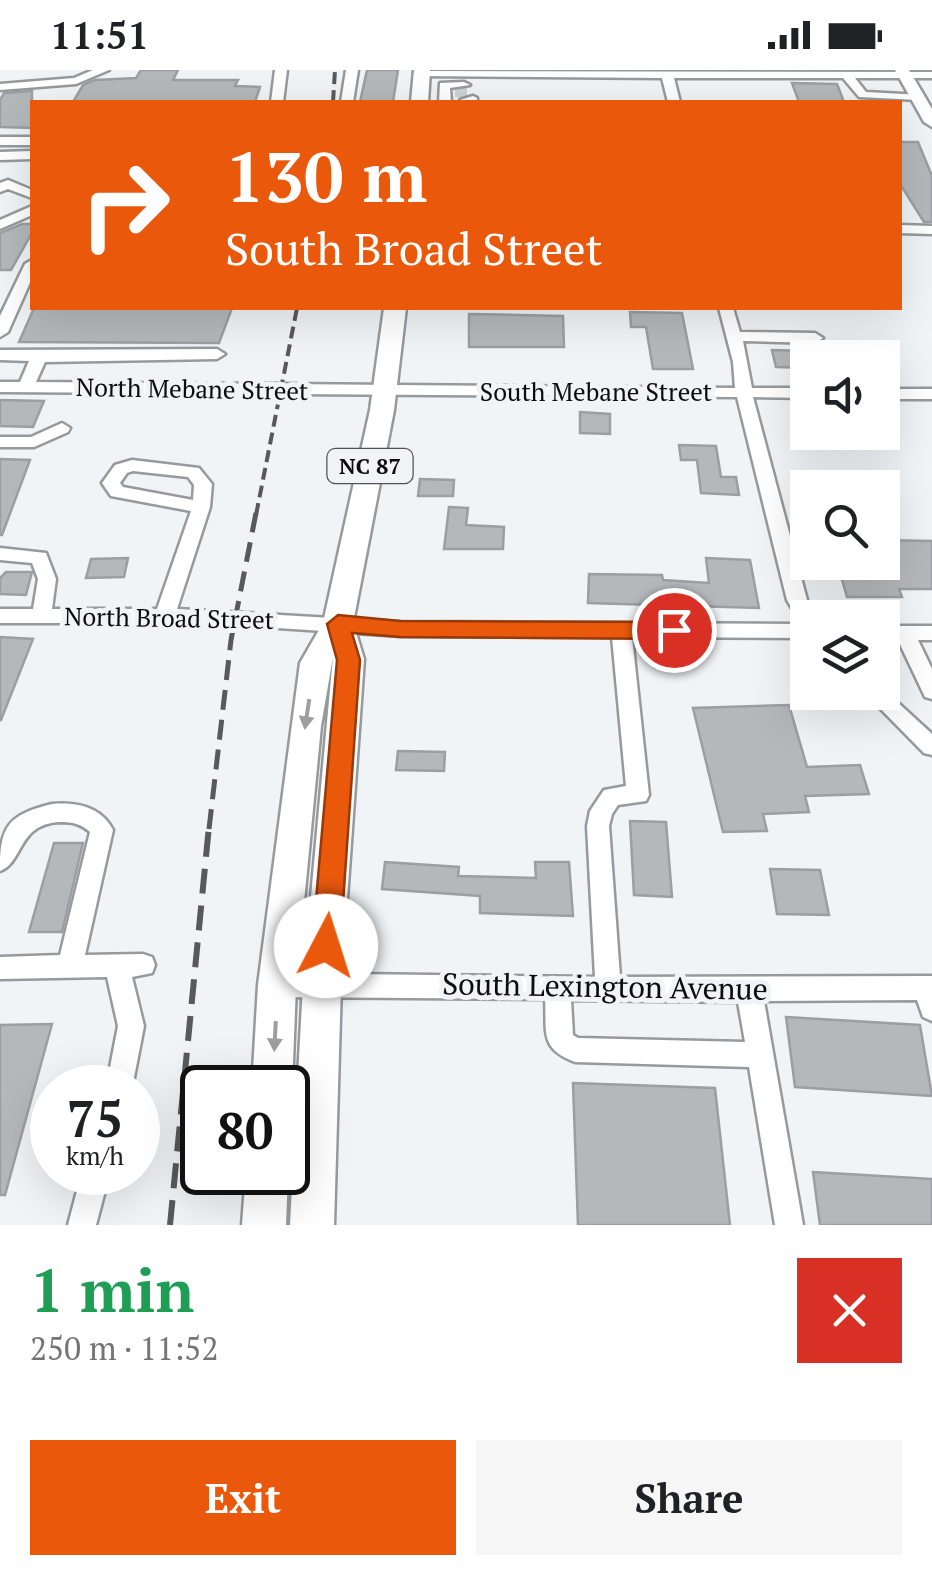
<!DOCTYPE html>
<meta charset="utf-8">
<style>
:root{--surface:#fff;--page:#f6f6f6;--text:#202124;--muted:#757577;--accent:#ea580c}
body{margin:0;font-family:"PT Serif",serif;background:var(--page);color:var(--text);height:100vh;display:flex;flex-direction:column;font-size:38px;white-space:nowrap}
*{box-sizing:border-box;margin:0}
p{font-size:32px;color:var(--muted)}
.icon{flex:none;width:55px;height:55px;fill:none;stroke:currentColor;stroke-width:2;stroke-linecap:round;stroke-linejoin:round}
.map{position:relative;height:1155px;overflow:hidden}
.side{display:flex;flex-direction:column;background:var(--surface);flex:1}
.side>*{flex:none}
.banner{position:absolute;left:30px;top:30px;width:872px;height:210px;border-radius:0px;box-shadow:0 10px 40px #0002;background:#ea580c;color:#fff;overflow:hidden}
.tools{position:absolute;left:790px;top:270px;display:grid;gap:20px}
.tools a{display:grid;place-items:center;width:110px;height:110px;border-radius:0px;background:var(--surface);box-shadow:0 10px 40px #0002;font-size:50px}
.speed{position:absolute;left:30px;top:995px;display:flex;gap:20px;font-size:50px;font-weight:700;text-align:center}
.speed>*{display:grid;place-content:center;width:130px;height:130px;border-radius:50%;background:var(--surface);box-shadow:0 10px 40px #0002;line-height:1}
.speed small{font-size:25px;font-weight:400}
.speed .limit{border:5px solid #111;border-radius:15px;background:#fff;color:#111}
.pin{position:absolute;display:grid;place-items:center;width:85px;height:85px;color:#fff;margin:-42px;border:5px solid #fff;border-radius:50%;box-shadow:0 2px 10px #0007}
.me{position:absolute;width:110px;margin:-55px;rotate:5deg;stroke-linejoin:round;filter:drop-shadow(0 0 8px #0008)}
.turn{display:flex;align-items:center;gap:35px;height:210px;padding:0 30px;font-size:45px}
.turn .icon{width:130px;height:130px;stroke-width:2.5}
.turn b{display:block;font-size:70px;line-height:85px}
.round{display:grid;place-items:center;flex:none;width:105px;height:105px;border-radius:0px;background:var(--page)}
.overview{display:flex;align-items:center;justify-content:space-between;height:170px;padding:0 30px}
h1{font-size:60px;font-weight:700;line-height:75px;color:#1e9e55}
.button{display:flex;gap:20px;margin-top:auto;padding:20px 30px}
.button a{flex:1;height:115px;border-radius:0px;background:var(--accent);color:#fff;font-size:40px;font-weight:700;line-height:115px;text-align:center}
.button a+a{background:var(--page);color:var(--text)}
.status{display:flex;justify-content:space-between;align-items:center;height:70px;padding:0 50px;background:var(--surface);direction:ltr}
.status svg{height:28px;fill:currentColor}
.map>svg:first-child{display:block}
</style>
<div class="status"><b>11:51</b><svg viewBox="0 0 49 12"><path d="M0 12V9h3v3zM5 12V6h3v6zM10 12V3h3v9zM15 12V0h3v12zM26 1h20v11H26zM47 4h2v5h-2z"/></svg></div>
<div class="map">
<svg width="932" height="1155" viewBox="0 0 932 1155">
<rect width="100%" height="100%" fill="#f0f4f7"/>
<path fill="#b4b8bb" stroke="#9b9ea2" stroke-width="2.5" d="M141,0H178L173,10H238L235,16L260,17L255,32H73L83,15L95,10L136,8Z
M367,0H398L393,32H360Z
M792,13L837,14L844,32H799Z
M32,21V58L0,57V30L4,23Z
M900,72H918L932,106V152H924L900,114Z
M22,154H32V163L11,200H0V163Z
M34,238H232L219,273L19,272Z
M630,242L682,243L693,299H653L646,257H631Z
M469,244L563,246L564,277H469Z
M772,280L808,281V298L776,297Z
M0,330L44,331L33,357L0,356Z
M580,342L610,344V364L580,363Z
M679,375L716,376L721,407H736L739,425L701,423L697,390H681Z
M0,389L30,390L2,465H0Z
M420,409L454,410L453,426H418Z
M449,437L468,438L466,455L504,457L503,479H444Z
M882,470L932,471V519H899L902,527H847L837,492H882Z
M128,488L124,507L86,508L91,489Z
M706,488L750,490L759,538L588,533L589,504L662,505L663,510L709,513Z
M6,502H32L26,525L0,524V508Z
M0,567L33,569L1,650H0Z
M789,635L807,697L860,695L869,724L805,726L809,742L763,744L767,761L723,762L693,638Z
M398,681L445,682L444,701L396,700Z
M630,751L666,752L672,827L634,825Z
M54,773H83L62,862H29Z
M385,792L459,797L458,806L536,808L535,792H569L573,846L480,843V826L382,819Z
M770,799L820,800L829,845L777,844Z
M786,947L920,955L932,1026L795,1017Z
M52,954L5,1125H0V955Z
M573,1013L715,1018L730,1155H578Z
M813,1102L932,1109V1155H820Z"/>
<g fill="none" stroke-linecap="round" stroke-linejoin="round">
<path stroke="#ced1d4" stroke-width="12" stroke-dasharray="12 6" stroke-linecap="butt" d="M455,21H467"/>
<defs>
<path id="minor" d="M93,0H109L76,14L0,20V14L74,8Z
M275,0H287L283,32H271Z
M346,0H358L353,32H341Z
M422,1L932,2V8H855L866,22L922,25V29L918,30L859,27L843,8H674L680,32H668L662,8L418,6L416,4Z
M440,13L464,12L470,15L450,18L451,32H439Z
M473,26L477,28V32L460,30Z
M0,67H32V75H0Z
M32,81V89L0,90V82Z
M8,110L32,120V128L8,119L0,122V113Z
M32,136V145L0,159V150Z
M900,155L932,156V164L900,163Z
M32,190V208L8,262L0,267V246L25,194Z
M719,238H733L740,262L815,263L823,268L815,273L743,271L752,318H808V328L753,327L807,530L817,548H808V568L632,567L649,725L646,731L618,735L612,744L609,756L620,907L932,906V951L923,947L917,930L764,931L803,1155H775L749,997L575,992C539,978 547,963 545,929L277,927L268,923L264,915L268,907L277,903L595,907L587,756L590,741L604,720L626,716L612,567L401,566L200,553H0V539H33L38,509L32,493L0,490V478L46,483L56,509L52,539H157L191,441L111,426L102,413L115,395L132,390L199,398L212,414L210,437L177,539L401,552L801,554L787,530L737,327L0,322V312H20L29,291L0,290V280L217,279L225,284L217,289L45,292L36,312L735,318L733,292ZM133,401L188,407L194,415L193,430L123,417L120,413L127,403ZM571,930L738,932L745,972L578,968L573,965Z
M882,319H932V329H882Z
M62,353L70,358L68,362L34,377H0V367H31Z
M882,556H932V570H918L932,599V629L925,627L898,570H882Z
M882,618L932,664V685L924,683L864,622H882Z
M52,734C77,732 101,737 113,760L85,885L143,884L152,887L155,895L152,903L132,907L144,956L132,1018H106L118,956L107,907L0,909V887L60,885L90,762C81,754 73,752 60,752C17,754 24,792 0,801C0,757 7,745 52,734Z
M82,1102H110L96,1155H68Z"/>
<path id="major" d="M895,0H909L932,39V57L924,52Z"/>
<path id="highway" d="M414,0H430L428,32H411Z
M384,238H406L394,340L353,553L364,589L341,914L334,1155H290L303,914L333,587L321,656L296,915L292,1018L288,1029V1018H252L258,915L300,593L323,553L370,340Z
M288,1101V1102L286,1155H242L246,1102Z"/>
</defs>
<use href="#minor" stroke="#969a9d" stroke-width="5"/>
<use href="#major" stroke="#969a9d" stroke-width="5"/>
<use href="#highway" stroke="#969a9d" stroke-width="5"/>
<use href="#minor" fill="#fff" fill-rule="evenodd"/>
<use href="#major" fill="#fff" fill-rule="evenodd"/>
<use href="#highway" fill="#fff" fill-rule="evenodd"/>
<path stroke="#57595a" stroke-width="4" stroke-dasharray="12 6" stroke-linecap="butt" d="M333,32L335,0
M256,445L297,238"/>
<path stroke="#57595a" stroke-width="5" stroke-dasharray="20 10" stroke-linecap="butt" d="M209,759L231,570L256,443"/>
<path stroke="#57595a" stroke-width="6" stroke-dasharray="25 12" stroke-linecap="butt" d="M170,1155L209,756"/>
</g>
<defs><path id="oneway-solid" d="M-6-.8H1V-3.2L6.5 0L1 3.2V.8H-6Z" transform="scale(2.5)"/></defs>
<g fill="#9e9e9f">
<use href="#oneway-solid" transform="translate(307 644) rotate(99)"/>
<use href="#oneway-solid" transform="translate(275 966) rotate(93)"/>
</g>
<path fill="#ea580c" stroke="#983908" stroke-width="2.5" d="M338,545L400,551L674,552L685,560L674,569L400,567L352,563L360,590L340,876L336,884L326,888L316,884L312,876L337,590L327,554Z"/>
<g text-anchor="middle" stroke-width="10" stroke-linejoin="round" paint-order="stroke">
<rect fill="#f0f4f7" stroke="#505254" stroke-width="2.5" x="327.5" y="379" width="85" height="34" rx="8"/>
<g font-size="22" font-weight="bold" fill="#0c0d0e">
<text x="370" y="404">NC 87</text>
</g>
<g font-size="25" fill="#0c0d0e" stroke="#f0f4f7">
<text transform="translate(192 319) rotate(1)" y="9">North Mebane Street</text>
<text x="596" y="331">South Mebane Street</text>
<text transform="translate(169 548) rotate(1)" y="9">North Broad Street</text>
</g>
<g font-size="30" fill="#0c0d0e" stroke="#f0f4f7">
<text transform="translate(605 917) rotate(1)" y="10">South Lexington Avenue</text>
</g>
</g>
</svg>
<div class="tools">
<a><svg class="icon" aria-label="sound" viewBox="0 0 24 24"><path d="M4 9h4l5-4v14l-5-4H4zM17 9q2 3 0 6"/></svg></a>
<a><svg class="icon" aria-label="search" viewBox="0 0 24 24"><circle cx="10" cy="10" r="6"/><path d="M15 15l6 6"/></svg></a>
<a><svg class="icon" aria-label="layers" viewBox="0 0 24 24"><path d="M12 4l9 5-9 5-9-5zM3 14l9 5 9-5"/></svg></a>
</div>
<div class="speed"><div>75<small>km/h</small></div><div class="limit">80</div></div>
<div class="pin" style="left:674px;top:560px;background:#d93025"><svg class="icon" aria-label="arrive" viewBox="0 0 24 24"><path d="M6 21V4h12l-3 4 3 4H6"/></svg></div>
<svg class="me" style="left:326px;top:876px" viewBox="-20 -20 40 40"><circle r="19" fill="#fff"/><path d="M0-13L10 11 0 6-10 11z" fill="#ea580c"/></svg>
<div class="banner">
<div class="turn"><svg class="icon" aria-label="right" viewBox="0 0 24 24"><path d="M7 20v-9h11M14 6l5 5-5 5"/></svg><div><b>130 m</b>South Broad Street</div></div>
</div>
</div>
<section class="side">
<div class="overview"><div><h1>1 min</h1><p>250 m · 11:52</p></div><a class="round" style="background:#d93025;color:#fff"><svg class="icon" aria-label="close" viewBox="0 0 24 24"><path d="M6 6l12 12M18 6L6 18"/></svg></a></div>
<div class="button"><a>Exit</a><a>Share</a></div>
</section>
